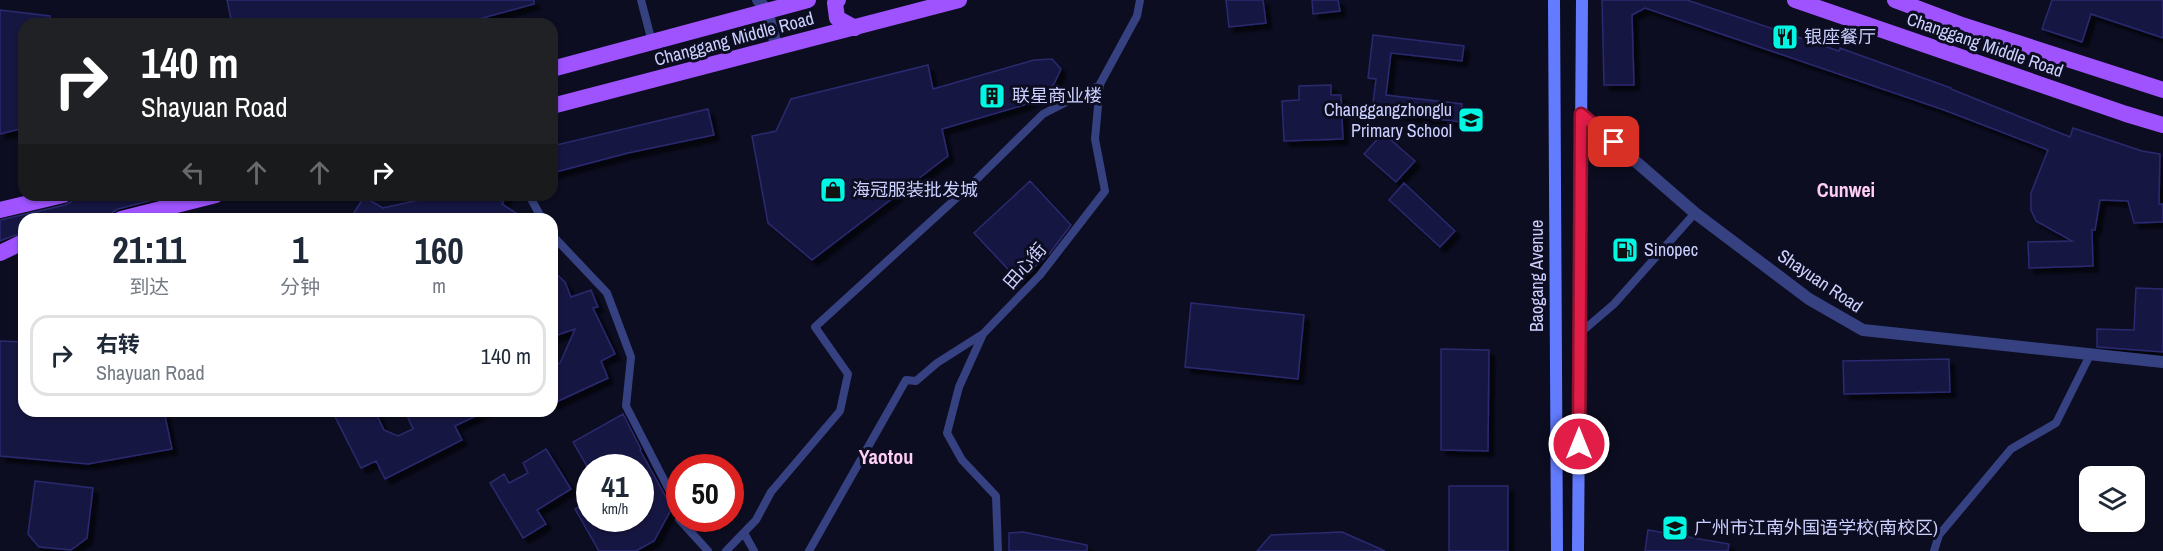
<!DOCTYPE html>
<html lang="zh">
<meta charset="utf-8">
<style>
:root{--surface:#fff;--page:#f2f2f3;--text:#1f2937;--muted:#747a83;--line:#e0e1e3}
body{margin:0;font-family:"Archivo Narrow","Noto Sans SC",sans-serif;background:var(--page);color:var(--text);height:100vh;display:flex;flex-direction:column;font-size:22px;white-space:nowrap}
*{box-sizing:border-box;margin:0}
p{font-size:20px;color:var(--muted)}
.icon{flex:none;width:33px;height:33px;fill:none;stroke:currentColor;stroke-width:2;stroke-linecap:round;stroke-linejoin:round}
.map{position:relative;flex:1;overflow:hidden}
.details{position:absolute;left:18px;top:213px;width:540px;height:204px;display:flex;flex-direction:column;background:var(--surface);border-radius:18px;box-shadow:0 2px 4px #0004}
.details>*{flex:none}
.top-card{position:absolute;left:18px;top:18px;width:540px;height:183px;border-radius:18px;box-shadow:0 2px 4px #0004;background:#202124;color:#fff;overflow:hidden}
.tools{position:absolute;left:2079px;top:466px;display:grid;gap:12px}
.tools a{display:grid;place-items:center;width:66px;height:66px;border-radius:12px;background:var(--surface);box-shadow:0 2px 4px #0004;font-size:30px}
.speed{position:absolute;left:576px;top:454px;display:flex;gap:12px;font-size:30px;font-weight:700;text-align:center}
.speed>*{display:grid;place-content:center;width:78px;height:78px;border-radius:50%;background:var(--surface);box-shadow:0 2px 4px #0004;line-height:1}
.speed small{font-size:15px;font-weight:400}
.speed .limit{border:9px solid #d22;background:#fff;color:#111}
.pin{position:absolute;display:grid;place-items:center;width:51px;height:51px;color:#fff;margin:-26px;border-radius:12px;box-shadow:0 3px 9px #0006}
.me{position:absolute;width:66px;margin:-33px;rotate:0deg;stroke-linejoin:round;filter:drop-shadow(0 0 4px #0008)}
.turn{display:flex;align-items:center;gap:21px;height:126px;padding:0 24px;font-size:27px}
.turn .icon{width:78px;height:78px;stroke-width:2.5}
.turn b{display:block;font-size:42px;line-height:51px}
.lanes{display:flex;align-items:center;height:57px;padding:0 24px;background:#0003;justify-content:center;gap:30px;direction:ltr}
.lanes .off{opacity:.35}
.eta{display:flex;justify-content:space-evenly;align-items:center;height:102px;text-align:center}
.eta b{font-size:36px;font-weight:700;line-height:42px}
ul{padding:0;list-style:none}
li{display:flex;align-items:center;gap:18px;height:81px;margin:0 12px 9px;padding:0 12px;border:3px solid var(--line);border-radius:18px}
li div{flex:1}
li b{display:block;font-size:22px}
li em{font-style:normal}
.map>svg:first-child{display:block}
</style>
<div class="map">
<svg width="2163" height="551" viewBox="0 0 2163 551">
<defs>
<filter id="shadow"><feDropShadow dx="5.5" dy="5.5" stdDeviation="1.5" flood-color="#0009"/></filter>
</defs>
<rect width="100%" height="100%" fill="#0c0d21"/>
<path fill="#191842" stroke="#2a296f" stroke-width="1.5" filter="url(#shadow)" d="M227,0H534V4L461,24H232Z
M1226,0H1263L1266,23L1229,27Z
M1312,0H1338L1340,11L1313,14Z
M1602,0H1687L1839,51L1840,48L1951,88V89L2070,137L2073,128L2142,151L2160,154L2159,204H2163V222L2134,223L2128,201L2100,200L2095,230H2092L2093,266L2029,268L2028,242L2072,241L2036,221L2031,210V193L2048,150L1944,110L1645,8L1632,15L1634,85H1604Z
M2052,0H2163V38L2091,14L2082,42L2042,29Z
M0,10L50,16V24H24V128L0,134Z
M1373,35L1464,46L1462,61L1391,53L1386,95L1462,104L1460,122L1372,111L1376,79L1368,78Z
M1052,59L1061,69L1054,84L1024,105L942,129L948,156L812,260L768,223L752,136L776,131L791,99L928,65L933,89L1034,60Z
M1331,85V95H1341L1343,139L1284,141L1282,101L1299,100V86Z
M708,109L714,135L628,153L552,173V146Z
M1383,133L1415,161L1396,182L1364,154Z
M1030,181L1071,225L1050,253L1019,281L974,233Z
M1404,183L1455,231L1440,247L1389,200Z
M73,195H165V197L118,209L113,212L111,219H24V232L0,241V220L65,205L71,202Z
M441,195H507L502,204L525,219H350L364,197L383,208Z
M552,270L565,282L571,297L591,290L598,307L593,308L615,354L601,361L608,378L552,404V367L560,363L575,329L552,337Z
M2136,288L2163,289V352L2097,347V329L2134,330Z
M1191,303L1304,315L1298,379L1185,367Z
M0,341L24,342V411H164L172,449L88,464L0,456Z
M1441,349L1489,350L1488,451L1441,450Z
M1949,359L1950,392L1844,394L1843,361Z
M332,411H375L384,430L398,436L413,429L405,411H486L455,426L462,440L385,479L376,461L361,468Z
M623,414L641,449L640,450L672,508L654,541L636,551H599L575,509L590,501V519H640V468H588L573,442Z
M546,449L571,489L537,510L546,524L523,538L490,483L504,474L509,483L528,473L523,463Z
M35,481L93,488L87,538L71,550L39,547L28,534Z
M1449,486H1508V551H1449Z
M1648,530L1729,544L1728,551H1645Z
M1023,532L1087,545V551H1009V533Z
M1342,532L1385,551H1257L1271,535Z"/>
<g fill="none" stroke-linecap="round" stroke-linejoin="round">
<path stroke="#364181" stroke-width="8" d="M641,0L652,42
M529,195L542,219
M552,235L607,293L631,357L626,406L680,511
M1579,334L1614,304L1695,213
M680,512L679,519L708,551
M744,533L754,551
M726,551L756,520L771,492L840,411L848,374L815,327L975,181L1043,114L1100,85
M809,551L906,380L916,381L937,363L981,335
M998,551L996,496L962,460L947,433L959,387L983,334L1040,275L1105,191L1095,139L1100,84L1137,16L1140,0
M1934,551L1939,535L2011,449L2056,423L2090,355"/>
<path stroke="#364181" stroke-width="12" d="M1581,114L1695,213L1809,299L1863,330L2163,362"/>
<path stroke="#364181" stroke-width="12" d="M758,0L767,10L777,49"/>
<path stroke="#637cff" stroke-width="12" d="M1554,0L1557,551
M1578,551L1582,0"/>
<path stroke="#9f53ff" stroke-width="16" d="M838,0L835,3L837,18L855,28
M1795,0L2126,114L2163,125
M1895,0L1959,24L2163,90
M552,69L808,0
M552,106L959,0
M0,210L63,195
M121,219L216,195
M0,253L23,242"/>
</g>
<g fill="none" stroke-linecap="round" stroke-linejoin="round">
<defs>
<path id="route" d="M1579,444L1581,114L1614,142"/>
</defs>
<use href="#route" stroke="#92132f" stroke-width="15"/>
<use href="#route" stroke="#e11d48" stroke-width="10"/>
</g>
<defs>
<symbol id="restaurant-square" viewBox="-11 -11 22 22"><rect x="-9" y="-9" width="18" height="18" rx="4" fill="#00f7e3" stroke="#0c0d21"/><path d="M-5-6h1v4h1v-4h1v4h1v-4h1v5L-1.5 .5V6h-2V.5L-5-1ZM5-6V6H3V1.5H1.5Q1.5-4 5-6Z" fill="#111"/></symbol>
<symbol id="building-square" viewBox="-11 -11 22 22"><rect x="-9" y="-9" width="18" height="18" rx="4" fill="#00f7e3" stroke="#0c0d21"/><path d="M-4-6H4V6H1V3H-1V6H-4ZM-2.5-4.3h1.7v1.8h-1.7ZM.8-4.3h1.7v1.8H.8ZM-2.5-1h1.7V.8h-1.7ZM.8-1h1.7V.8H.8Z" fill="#111"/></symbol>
<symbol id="school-square" viewBox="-11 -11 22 22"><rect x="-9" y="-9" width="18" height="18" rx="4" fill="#00f7e3" stroke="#0c0d21"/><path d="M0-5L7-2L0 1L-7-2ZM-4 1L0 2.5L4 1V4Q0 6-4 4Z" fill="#111"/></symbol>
<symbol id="shop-square" viewBox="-11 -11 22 22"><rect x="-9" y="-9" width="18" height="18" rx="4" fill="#00f7e3" stroke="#0c0d21"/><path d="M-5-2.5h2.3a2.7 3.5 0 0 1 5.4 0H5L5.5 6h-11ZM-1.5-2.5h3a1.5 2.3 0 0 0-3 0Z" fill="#111"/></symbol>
<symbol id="fuel-square" viewBox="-11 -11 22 22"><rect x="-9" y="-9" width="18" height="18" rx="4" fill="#00f7e3" stroke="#0c0d21"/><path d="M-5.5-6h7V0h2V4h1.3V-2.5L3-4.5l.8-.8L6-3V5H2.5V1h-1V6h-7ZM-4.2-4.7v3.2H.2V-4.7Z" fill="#111"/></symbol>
</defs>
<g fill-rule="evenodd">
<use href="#restaurant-square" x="1770" y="22" width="30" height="30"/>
<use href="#building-square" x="977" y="81" width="30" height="30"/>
<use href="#school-square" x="1456" y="105" width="30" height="30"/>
<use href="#shop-square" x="818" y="175" width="30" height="30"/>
<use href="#fuel-square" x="1610" y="235" width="30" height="30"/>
<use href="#school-square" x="1660" y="513" width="30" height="30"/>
</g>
<g text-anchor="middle" stroke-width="6" stroke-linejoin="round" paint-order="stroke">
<g font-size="18" fill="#ccd0ff" stroke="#0c0d21" text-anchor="start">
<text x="1804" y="43">银座餐厅</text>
<text x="1012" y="102">联星商业楼</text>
<text x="1452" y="116" text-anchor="end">Changgangzhonglu<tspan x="1452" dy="21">Primary School</tspan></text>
<text x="852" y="196">海冠服装批发城</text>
<text x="1644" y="256">Sinopec</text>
<text x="1694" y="534">广州市江南外国语学校(南校区)</text>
</g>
<g font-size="18" fill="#ccd0ff" stroke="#0c0d21">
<text transform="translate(734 39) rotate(-15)" y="6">Changgang Middle Road</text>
<text transform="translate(1985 45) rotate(19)" y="6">Changgang Middle Road</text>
<text transform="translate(1025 266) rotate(-49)" y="6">田心街</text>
<text transform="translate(1537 276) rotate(-90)" y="6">Baogang Avenue</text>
<text transform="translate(1820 281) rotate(34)" y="6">Shayuan Road</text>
</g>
<g font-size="20" font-weight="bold" fill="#ffcef6" stroke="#0c0d21">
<text x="1846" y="197">Cunwei</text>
<text x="886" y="464">Yaotou</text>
</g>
</g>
</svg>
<div class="tools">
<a><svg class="icon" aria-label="layers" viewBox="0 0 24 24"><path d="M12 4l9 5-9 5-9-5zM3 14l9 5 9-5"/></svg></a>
</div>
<div class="speed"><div>41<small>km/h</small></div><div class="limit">50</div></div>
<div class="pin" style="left:1614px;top:142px;background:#d93025"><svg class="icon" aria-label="arrive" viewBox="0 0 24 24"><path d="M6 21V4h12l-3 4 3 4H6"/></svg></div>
<svg class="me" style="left:1579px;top:444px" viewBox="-20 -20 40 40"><circle r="17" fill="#e11d48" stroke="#fff" stroke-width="3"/><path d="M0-11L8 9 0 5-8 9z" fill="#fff"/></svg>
<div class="top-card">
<div class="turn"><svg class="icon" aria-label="right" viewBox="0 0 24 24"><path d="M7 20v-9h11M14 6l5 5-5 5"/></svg><div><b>140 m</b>Shayuan Road</div></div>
<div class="lanes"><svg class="icon off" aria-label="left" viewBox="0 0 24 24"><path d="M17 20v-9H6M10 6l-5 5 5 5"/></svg><svg class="icon off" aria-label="ahead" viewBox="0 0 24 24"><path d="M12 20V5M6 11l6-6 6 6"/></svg><svg class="icon off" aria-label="ahead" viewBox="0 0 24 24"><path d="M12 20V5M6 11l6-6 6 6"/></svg><svg class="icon" aria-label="right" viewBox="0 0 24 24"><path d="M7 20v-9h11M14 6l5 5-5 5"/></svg></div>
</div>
<section class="details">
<div class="eta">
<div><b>21:11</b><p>到达</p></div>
<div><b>1</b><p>分钟</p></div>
<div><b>160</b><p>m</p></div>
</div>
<ul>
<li><svg class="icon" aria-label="right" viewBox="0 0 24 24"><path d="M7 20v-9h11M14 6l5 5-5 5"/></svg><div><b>右转</b><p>Shayuan Road</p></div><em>140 m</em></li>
</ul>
</section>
</div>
